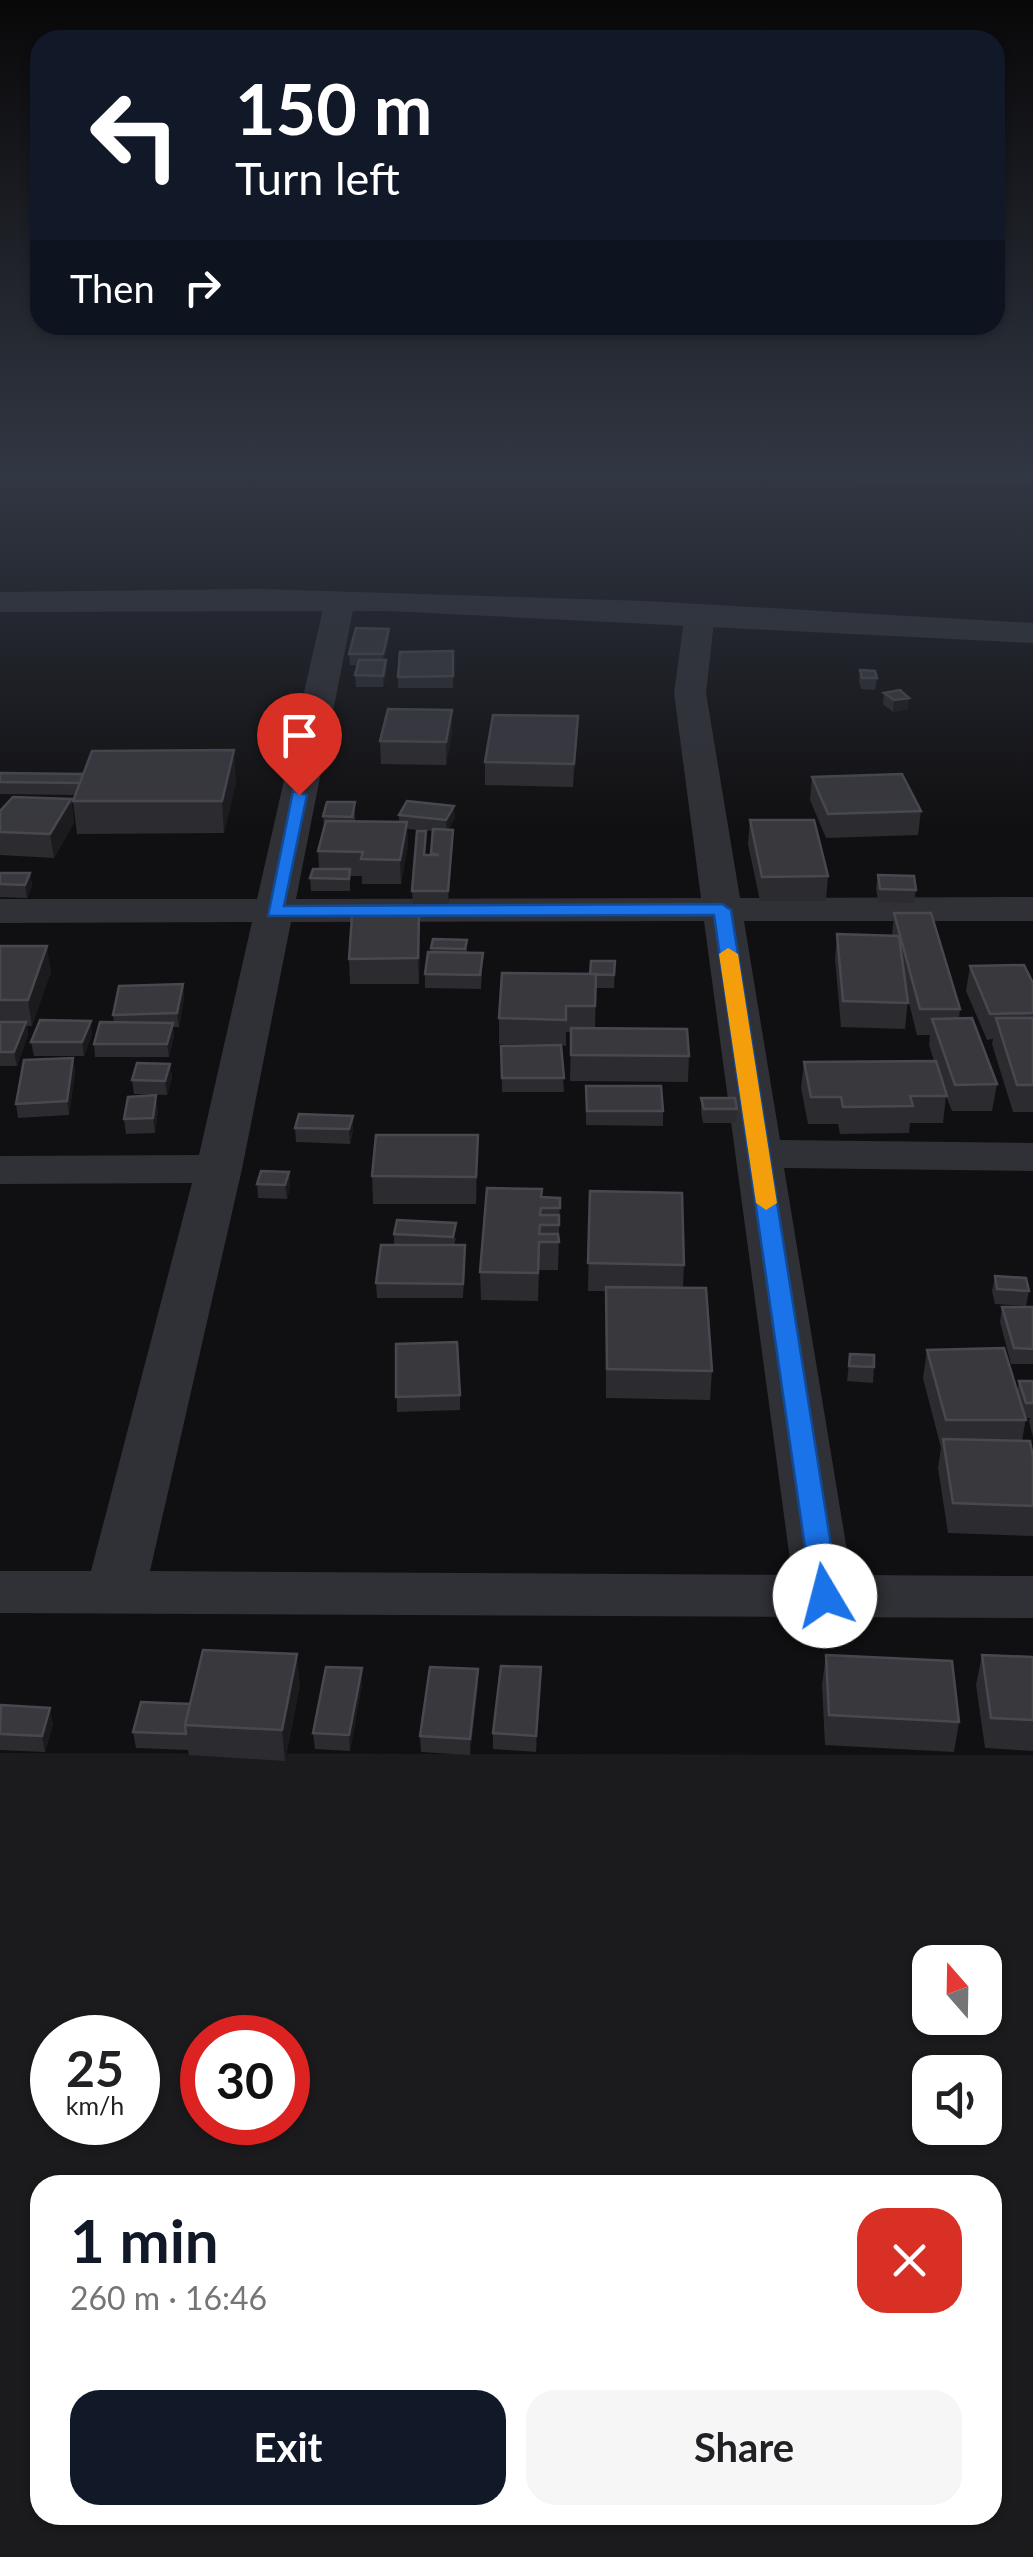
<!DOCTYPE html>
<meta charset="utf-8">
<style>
:root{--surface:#fff;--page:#f6f6f6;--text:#202124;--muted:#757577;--accent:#111827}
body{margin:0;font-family:Lato,sans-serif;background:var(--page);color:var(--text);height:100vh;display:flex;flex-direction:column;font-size:38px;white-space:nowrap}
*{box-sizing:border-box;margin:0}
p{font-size:32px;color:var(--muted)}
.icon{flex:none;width:55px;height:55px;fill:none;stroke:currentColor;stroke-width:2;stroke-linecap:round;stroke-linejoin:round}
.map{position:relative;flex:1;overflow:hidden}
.panel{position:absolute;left:30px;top:2175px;width:972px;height:350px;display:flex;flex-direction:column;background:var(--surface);border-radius:30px;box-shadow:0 2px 8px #0004}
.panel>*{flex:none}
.top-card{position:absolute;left:30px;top:30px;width:975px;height:305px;border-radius:30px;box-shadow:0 2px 8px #0004;background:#111827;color:#fff;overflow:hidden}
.needle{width:65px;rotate:340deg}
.fabs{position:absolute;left:912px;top:1945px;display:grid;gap:20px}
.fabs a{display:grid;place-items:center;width:90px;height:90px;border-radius:20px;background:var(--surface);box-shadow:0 2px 8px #0004;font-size:50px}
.speed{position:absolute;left:30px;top:2015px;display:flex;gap:20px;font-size:50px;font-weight:700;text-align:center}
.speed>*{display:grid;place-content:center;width:130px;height:130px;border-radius:50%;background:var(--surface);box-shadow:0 2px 8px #0004;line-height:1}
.speed small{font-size:25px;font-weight:400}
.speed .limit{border:15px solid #d22;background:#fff;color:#111}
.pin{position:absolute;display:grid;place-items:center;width:85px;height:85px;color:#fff;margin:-102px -42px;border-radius:50% 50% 50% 0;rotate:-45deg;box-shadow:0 0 10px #0007}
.pin .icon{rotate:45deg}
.me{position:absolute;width:110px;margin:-55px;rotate:352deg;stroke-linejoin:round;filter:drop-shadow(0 0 8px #0008)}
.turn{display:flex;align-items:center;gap:35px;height:210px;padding:0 40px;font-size:45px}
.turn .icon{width:130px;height:130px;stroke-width:2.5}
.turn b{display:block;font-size:70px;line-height:85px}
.then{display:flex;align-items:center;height:95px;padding:0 40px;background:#0003;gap:20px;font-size:38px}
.round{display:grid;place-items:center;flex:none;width:105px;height:105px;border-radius:30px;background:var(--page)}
.headline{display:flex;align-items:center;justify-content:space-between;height:170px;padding:0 40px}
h1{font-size:60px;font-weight:700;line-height:75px;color:var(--accent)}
.button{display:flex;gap:20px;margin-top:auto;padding:20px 40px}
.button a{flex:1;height:115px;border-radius:30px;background:var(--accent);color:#fff;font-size:40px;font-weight:700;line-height:115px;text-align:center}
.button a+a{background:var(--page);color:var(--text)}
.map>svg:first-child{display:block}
</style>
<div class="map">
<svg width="1033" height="2557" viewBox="0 0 1033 2557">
<rect width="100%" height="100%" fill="#100f11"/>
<path fill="#1b1b1e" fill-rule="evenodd" d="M0,1753L1033,1755V2557H0ZM930,1962H985V2018H930ZM52,2038H138V2122H52ZM202,2038H288V2122H202ZM930,2072H985V2128H930ZM40,2185H992V2515H40Z"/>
<path fill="#252d35" d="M624,473H1033V481L1010,485Z"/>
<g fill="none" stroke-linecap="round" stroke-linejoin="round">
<path fill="#303136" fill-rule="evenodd" d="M340,591L355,600L296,899L701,898L674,693L685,613L700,604L715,613L706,693L740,898L1033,897V921H744L780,1140L1033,1143V1171L784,1168L851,1575L1033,1576V1618L0,1613V1571H91L192,1183L0,1184V1156L199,1155L252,922L0,923V899H257L325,600ZM704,921L792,1575L150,1571L242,1169L291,922Z"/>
<path fill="#303136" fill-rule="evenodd" d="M259,589L646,601L1033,623V643L388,611L0,612V592Z"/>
</g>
<path fill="#2c2b2f" d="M389,629V640L384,660L387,672L383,687H356L355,675L358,665H350L349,654Z
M453,651V688H398V677Z
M860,670L877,678L875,690L861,689L859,682Z
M884,693L908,709L893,712L883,704Z
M578,716L573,787L485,785V762Z
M452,732L446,765L381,764L380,741Z
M0,773L236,782L224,833L77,834L73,801L75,795L0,794Z
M812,777L921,811L918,835L826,838L810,800Z
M71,799L74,823L54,858L0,855V811Z
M355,802V821L399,822V815L455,818L448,830L453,842L448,904H413L412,891L426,855H431L433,831L407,829L408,845L401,884H362V876H350V891H311L310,878L319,869L318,851L324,827L323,816Z
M750,820L828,876L826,901H760L748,844Z
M0,873H30L32,886L27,898L0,897Z
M878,875L916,890L914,903L878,902L876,888Z
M894,913L960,1009L959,1018L997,1084L992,1111H952L946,1096L943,1123H910L909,1133L840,1134L838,1124H808L801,1088L804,1062L934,1061L929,1045L930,1035H917L908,999L905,1029L841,1027L835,959L837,934L892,936Z
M420,940L419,984H350L349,959Z
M467,940V953H483L481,989L425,988V974L431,948Z
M0,946L51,971L32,1026H27L28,1035L17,1066H0Z
M615,961L614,988H596L595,1028L689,1056L688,1082L570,1081L571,1032H566V1046L561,1045L564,1092H502L501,1046L555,1045L499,1044V1018Z
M970,966L1033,983V1112H1013L992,1044L993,1039L987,1040L966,991Z
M183,984L184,998L179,1027H173L174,1036L169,1057H95L94,1044L114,1022L113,1015Z
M92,1034L84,1056H34L31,1042Z
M73,1058L75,1072L69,1115L18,1118L16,1104Z
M170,1064L172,1078L167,1095L134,1094L132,1080Z
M586,1086L663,1111V1126L586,1125Z
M701,1098L737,1109L736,1123H703L701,1112Z
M158,1109L155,1133L126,1134L124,1119Z
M353,1116V1131L350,1144L296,1142L295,1128Z
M478,1135L476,1204H373L372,1176Z
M289,1172L290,1186L287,1199L258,1198L257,1184Z
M590,1191L684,1265L683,1288L712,1371L710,1400L606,1398V1291H588Z
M542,1197L560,1198L558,1270H539L538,1301L481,1300L480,1272Z
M394,1234L456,1238L454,1245L465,1260L463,1298H377L376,1283L394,1245Z
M995,1276L1029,1291L1026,1306L995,1304L992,1291Z
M1002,1307H1033V1364H1011L1000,1322Z
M396,1344L460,1395V1410L397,1412Z
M927,1350L1017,1391L1019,1381H1033V1437L1029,1422L1030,1418H1026L1022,1441L1033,1457V1536L948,1533L938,1468L941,1448L923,1378Z
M850,1354L874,1367L873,1383L847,1381Z
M826,1655L959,1722L954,1752L825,1745L822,1685Z
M982,1655L1033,1657V1751L985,1748L976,1685Z
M541,1683L536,1752L493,1749V1733Z
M362,1684L350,1751L315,1749L313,1733Z
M300,1685L285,1761L189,1755L188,1750L136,1748L133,1732L190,1704Z
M478,1685L470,1755L421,1752L420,1736Z
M0,1707L53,1724L45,1752L0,1750Z"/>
<path fill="#1b1a1d" d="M389,629V640L383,665V654Z
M386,660L387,672L383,687V676Z
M909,698L908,709L893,712L894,700Z
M452,710V732L446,765V742Z
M578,716L577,739L573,787L574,764Z
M234,750L236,782L224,833L222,801Z
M71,799L74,823L54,858L50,834Z
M454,806L455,818L447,832L446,820Z
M407,822L408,845L401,884L400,860Z
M453,830V842L448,904V891Z
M30,873L32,886L27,898L25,885Z
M419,915L420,940L419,984L418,958Z
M47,946L51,971L32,1026L28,1000Z
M183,984L184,998L179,1027L177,1013Z
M91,1021L92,1034L84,1056L82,1042Z
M26,1022L28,1035L17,1066L14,1052Z
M173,1023L174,1036L169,1057L167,1044Z
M73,1058L75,1072L69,1115L67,1101Z
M170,1064L172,1078L167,1095L165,1081Z
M156,1095L158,1109L155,1133L153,1118Z
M353,1116V1131L350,1144L349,1129Z
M478,1135V1163L476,1204V1177Z
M289,1172L290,1186L287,1199L285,1185Z
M297,1654L300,1685L285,1761L282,1730Z
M541,1667V1683L536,1752V1736Z
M362,1668V1684L350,1751L349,1735Z
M478,1669V1685L470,1755V1739Z
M50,1708L53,1724L45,1752L42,1736Z"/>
<path fill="#38383d" stroke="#484950" stroke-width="2.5" d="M356,628L389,629L383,654H349Z
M453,651V676L398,677L400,652Z
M359,660H386L383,676L355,675Z
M860,670L875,671L877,678H862Z
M900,690L909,698L894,700L884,693Z
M388,709L452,710L446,742L380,741Z
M493,715L578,716L574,764L485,762Z
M234,750L222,801H73L92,751Z
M0,773L83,774L80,783L0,782Z
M902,774L921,811L828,814L812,777Z
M13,797L71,799L50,834L0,832V811Z
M407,801L454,806L446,820L399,815Z
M327,802H355L352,817L323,816Z
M750,820H814L828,876L762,877Z
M326,821L407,822L400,860L361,859L363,852L318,851Z
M433,829L453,830L448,891H412L417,831H426L424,855H439L431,853Z
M313,869H350L349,879L310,878Z
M0,873H30L25,885L0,884Z
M878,875L914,876L916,890L880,889Z
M894,913H931L960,1009H920Z
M419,915L418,958L349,959L352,916Z
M837,934L899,936L908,1003L843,1001Z
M433,939L467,940L465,949L431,948Z
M0,946H47L28,1000H0Z
M428,952L483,953L480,975L425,974Z
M591,961H615L614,975L590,974Z
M1024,965L1033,983V1013L990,1014L970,966Z
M502,973L596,974L595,1006H566V1020L499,1018Z
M183,984L177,1013L113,1015L119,986Z
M972,1018L997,1084L955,1085L932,1019Z
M996,1018H1033V1085H1017Z
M40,1020L91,1021L82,1042H31Z
M0,1022H26L14,1052H0Z
M100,1022L173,1023L167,1044H94Z
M571,1028L687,1029L689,1056L571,1055Z
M561,1045L564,1078H502L501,1046Z
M73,1058L67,1101L16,1104L24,1060Z
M936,1061L947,1096H910L913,1106L843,1107L841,1097H811L804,1062Z
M137,1063L170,1064L165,1081L132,1080Z
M586,1086H661L663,1111H587Z
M156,1095L153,1118L124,1119L128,1097Z
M701,1098H735L737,1109H704Z
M299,1114L353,1116L349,1129L295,1128Z
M376,1135H478L476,1177L372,1176Z
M261,1171L289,1172L285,1185L257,1184Z
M487,1188L542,1189L541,1197L560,1198V1208H541L540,1215H559V1225H540L539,1234H558L559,1242H539L538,1273L480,1272Z
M590,1191L682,1193L684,1265L588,1263Z
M397,1220L456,1223L453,1237L394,1234Z
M381,1245H465L463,1284L376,1283Z
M995,1276L1026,1278L1029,1291L997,1289Z
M606,1287L706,1288L712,1371L607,1369Z
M1002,1307H1033V1349L1014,1348Z
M457,1342L460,1395L396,1397V1344Z
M1004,1348L1026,1420H946L927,1350Z
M850,1354L874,1355V1367L849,1366Z
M1019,1381H1033V1403H1026Z
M943,1439L1030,1441L1033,1457V1506L953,1503Z
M203,1650L297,1654L282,1730L185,1725Z
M826,1655L952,1661L959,1722L829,1715Z
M982,1655L1033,1657V1720L991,1718Z
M501,1666L541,1667L536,1736L493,1733Z
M326,1667L362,1668L349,1735L313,1733Z
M430,1667L478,1669L470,1739L420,1736Z
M141,1702L190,1704L185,1725L186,1734L133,1732Z
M1,1705L50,1708L42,1736L0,1734Z"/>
<linearGradient id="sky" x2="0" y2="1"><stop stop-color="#090809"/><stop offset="0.57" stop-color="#313743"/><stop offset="1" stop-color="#313743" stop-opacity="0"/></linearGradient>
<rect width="1033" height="831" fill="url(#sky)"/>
<path fill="#1a73e8" stroke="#114b97" stroke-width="2.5" d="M293,791L307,795L284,906L722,904L731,910L839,1596L835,1603L825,1606L812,1596L714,915L268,916Z"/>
<path fill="#f59e0b" d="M728,948L738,954L777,1203L766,1210L756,1203L719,954Z"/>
</svg>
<div class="fabs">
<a><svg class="needle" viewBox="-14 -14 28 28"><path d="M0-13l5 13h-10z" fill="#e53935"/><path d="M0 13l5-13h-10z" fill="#757577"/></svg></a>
<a><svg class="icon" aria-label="sound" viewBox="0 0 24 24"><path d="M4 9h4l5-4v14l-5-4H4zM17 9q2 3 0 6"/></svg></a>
</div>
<div class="speed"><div>25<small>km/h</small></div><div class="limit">30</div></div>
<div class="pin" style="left:299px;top:795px;background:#d93025"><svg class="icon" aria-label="arrive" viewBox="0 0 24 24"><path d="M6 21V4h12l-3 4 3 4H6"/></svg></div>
<svg class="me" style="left:825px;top:1596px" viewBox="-20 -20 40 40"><circle r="19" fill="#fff"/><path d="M0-13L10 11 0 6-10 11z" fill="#1a73e8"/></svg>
<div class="top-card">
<div class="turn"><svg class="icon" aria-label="left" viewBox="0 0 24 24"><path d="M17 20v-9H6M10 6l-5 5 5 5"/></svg><div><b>150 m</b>Turn left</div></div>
<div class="then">Then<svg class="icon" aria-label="right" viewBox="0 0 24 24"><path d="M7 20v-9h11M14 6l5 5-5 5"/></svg></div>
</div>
<section class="panel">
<div class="headline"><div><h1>1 min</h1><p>260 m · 16:46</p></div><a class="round" style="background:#d93025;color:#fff"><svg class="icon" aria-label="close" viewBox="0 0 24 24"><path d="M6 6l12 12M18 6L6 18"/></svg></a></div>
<div class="button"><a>Exit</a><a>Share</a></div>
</section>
</div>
